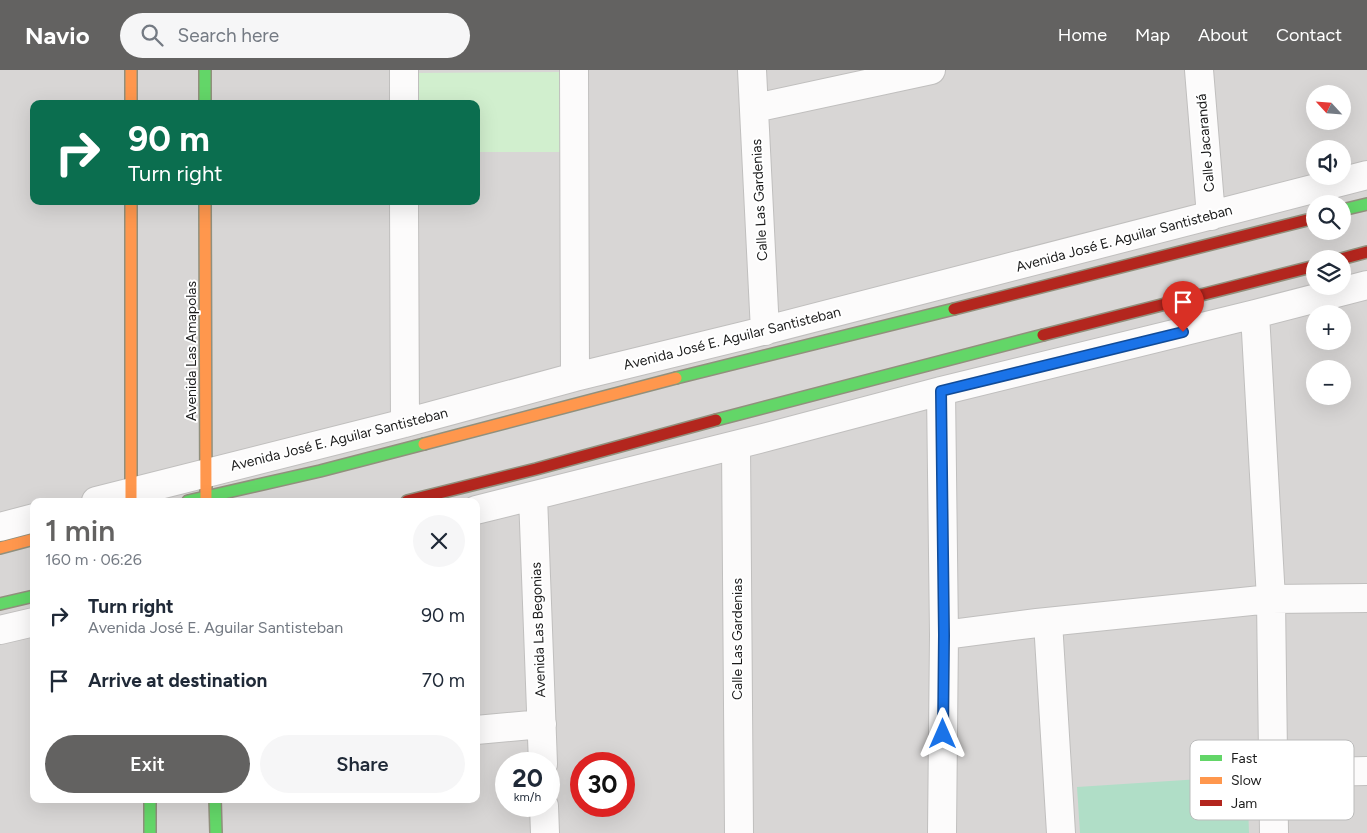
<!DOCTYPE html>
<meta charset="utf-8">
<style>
:root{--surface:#fff;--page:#f6f6f7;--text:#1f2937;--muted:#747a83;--accent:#636261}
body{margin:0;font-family:Figtree,sans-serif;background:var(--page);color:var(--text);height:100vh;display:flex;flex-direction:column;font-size:19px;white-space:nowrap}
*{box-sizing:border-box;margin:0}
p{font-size:16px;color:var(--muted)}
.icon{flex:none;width:28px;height:28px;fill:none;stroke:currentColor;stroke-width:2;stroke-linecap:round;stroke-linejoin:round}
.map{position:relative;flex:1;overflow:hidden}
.sheet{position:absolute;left:30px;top:428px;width:450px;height:305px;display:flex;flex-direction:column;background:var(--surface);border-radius:10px;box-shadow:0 5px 20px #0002}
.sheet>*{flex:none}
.guide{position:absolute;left:30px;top:30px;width:450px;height:105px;border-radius:10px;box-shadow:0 5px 20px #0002;background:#0b6e4f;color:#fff;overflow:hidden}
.needle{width:32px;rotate:296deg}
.controls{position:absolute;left:1306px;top:15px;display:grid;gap:10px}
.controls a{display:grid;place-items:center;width:45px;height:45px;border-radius:50%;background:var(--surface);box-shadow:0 5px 20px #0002;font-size:25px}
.speed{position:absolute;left:495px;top:682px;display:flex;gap:10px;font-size:25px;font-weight:700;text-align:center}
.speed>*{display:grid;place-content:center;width:65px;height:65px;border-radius:50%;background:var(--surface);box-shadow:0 5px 20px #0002;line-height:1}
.speed small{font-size:12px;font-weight:400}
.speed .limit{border:8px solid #d22;background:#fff;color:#111}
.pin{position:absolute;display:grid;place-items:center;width:42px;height:42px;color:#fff;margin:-51px -21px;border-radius:50% 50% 50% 0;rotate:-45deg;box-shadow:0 0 5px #0007}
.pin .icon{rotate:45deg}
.me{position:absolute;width:55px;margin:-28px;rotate:0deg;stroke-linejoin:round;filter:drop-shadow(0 0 4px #0008)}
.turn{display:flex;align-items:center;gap:18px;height:105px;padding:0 15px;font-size:22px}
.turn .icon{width:65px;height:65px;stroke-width:2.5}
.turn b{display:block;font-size:35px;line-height:42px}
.round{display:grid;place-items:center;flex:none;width:52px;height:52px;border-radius:26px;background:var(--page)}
.overview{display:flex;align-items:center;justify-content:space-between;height:85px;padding:0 15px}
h1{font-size:30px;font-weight:600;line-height:38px;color:var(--accent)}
.cta{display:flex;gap:10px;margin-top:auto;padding:10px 15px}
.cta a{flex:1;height:58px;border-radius:30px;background:var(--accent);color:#fff;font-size:20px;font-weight:600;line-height:58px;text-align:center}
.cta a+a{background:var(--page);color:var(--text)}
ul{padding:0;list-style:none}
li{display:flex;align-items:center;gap:15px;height:65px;padding:0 15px}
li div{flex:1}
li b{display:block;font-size:19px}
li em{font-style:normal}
header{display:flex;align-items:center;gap:30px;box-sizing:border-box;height:70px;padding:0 25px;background:var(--accent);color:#fff}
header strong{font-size:24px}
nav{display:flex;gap:28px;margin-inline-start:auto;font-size:18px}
.search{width:350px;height:45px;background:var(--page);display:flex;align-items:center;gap:12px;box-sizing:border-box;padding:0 18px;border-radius:28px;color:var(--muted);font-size:19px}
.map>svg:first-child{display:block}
</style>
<header>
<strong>Navio</strong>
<div class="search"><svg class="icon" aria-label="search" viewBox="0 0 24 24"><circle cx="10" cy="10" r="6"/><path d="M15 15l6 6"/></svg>Search here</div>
<nav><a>Home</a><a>Map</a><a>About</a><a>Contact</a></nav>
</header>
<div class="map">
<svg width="1367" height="763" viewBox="0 0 1367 763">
<rect width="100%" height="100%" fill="#e9e6e3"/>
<path fill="#d8d6d5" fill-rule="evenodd" d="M0,0H1367V763H0ZM1315,24H1342V51H1315ZM34,34H476V131H34ZM1315,79H1342V106H1315ZM1315,134H1342V161H1315ZM1315,189H1342V216H1315ZM1315,244H1342V271H1315ZM1315,299H1342V326H1315ZM34,431H476V729H34ZM506,694H549V736H506ZM581,694H624V736H581Z"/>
<path fill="#d1efce" d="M563,2V82H476V34H414V3Z"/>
<path fill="#b0dec7" d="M1247,706L1249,763H1080L1077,717Z"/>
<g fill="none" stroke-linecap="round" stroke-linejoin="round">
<defs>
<path id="street" d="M404,0V34
M574,0L575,307
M752,0L765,261
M1199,0L1211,146
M755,38L931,0
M404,131L405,353
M1255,244L1271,529L1274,763
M941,321L944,565L942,763
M736,375L739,763
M533,426L543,694
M96,431L405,353L575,307L751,264L1367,105
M476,440L767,367L941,321L1255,244L1367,215
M0,457L34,448
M1048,552L1061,763
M0,560L34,552
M944,565L1037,553L1271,529L1367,528
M476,660L542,654
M1273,703L1367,701
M544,736L545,763"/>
<path id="fast" d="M205,0V34
M1342,140L1367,134
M676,308L954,239
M716,350L1043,265
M188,431L320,401L424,374
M0,534L34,526
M150,729V763
M215,729L216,763"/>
<path id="slow" d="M131,0V34
M131,131V431
M205,131L206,431
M424,374L676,308
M0,478L34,469"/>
<path id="jam" d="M1341,189L1367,182
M954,239L1315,148
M1043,265L1315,196
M407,431L536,399L716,350"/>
</defs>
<use href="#street" stroke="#c0bfbe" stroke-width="30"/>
<use href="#fast" stroke="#91907d" stroke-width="14"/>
<use href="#slow" stroke="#91907d" stroke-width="14"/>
<use href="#jam" stroke="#91907d" stroke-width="14"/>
<use href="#street" stroke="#fcfbfb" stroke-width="28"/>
<use href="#fast" stroke="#63d668" stroke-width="11"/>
<use href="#slow" stroke="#ff974d" stroke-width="11"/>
<use href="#jam" stroke="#b3261e" stroke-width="11"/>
</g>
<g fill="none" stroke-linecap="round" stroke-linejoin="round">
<defs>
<path id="route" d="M943,664L944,565L941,321L1183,262"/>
</defs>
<use href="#route" stroke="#114b97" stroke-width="12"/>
<use href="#route" stroke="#1a73e8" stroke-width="9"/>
</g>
<g text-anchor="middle" stroke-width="4" stroke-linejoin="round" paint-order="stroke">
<g font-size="14" fill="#1b1b1b" stroke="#fff">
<text transform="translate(1205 73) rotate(-95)" y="5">Calle Jacarandá</text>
<text transform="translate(759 130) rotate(-93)" y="5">Calle Las Gardenias</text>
<text transform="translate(1124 168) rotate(-15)" y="5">Avenida José E. Aguilar Santisteban</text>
<text transform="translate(732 268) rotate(-14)" y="5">Avenida José E. Aguilar Santisteban</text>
<text transform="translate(191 281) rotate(-90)" y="5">Avenida Las Amapolas</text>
<text transform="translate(339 369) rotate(-14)" y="5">Avenida José E. Aguilar Santisteban</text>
<text transform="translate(538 560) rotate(-92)" y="5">Avenida Las Begonias</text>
<text transform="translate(737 569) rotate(-90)" y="5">Calle Las Gardenias</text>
</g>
</g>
<rect x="1190" y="670" width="164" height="80" rx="8" fill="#fff" stroke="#bbb" stroke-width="1"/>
<rect x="1200" y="685" width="22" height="6" fill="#63d668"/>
<rect x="1200" y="707" width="22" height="7" fill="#ff974d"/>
<rect x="1200" y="730" width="22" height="6" fill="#b3261e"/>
<g font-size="14" fill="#1b1b1b">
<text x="1231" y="693">Fast</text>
<text x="1231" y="715">Slow</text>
<text x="1231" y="738">Jam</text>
</g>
</svg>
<div class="controls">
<a><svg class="needle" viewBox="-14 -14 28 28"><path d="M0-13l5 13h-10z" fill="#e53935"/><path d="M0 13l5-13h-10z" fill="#747a83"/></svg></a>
<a><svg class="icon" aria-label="sound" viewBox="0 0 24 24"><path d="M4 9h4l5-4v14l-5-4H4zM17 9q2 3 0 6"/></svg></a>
<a><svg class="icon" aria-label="search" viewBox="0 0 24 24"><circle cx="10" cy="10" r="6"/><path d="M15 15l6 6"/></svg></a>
<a><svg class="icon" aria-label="layers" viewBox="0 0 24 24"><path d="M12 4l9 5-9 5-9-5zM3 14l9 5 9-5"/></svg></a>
<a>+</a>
<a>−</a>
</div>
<div class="speed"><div>20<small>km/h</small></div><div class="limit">30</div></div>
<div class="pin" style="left:1183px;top:262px;background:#d93025"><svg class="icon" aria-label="arrive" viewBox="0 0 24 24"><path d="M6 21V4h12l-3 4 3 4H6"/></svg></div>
<svg class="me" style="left:943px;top:664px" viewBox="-20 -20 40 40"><path d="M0-17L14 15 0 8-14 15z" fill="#1a73e8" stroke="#fff" stroke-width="4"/></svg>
<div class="guide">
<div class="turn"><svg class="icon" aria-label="right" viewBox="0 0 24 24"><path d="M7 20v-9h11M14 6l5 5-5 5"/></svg><div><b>90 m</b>Turn right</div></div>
</div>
<section class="sheet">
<div class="overview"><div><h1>1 min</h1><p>160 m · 06:26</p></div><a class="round"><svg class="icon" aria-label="close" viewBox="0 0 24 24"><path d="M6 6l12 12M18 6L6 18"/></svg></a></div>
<ul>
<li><svg class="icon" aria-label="right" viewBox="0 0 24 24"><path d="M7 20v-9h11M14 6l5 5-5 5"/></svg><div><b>Turn right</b><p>Avenida José E. Aguilar Santisteban</p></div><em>90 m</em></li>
<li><svg class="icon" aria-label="arrive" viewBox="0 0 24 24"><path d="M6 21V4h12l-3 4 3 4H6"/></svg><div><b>Arrive at destination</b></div><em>70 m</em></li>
</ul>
<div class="cta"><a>Exit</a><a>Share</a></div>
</section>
</div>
